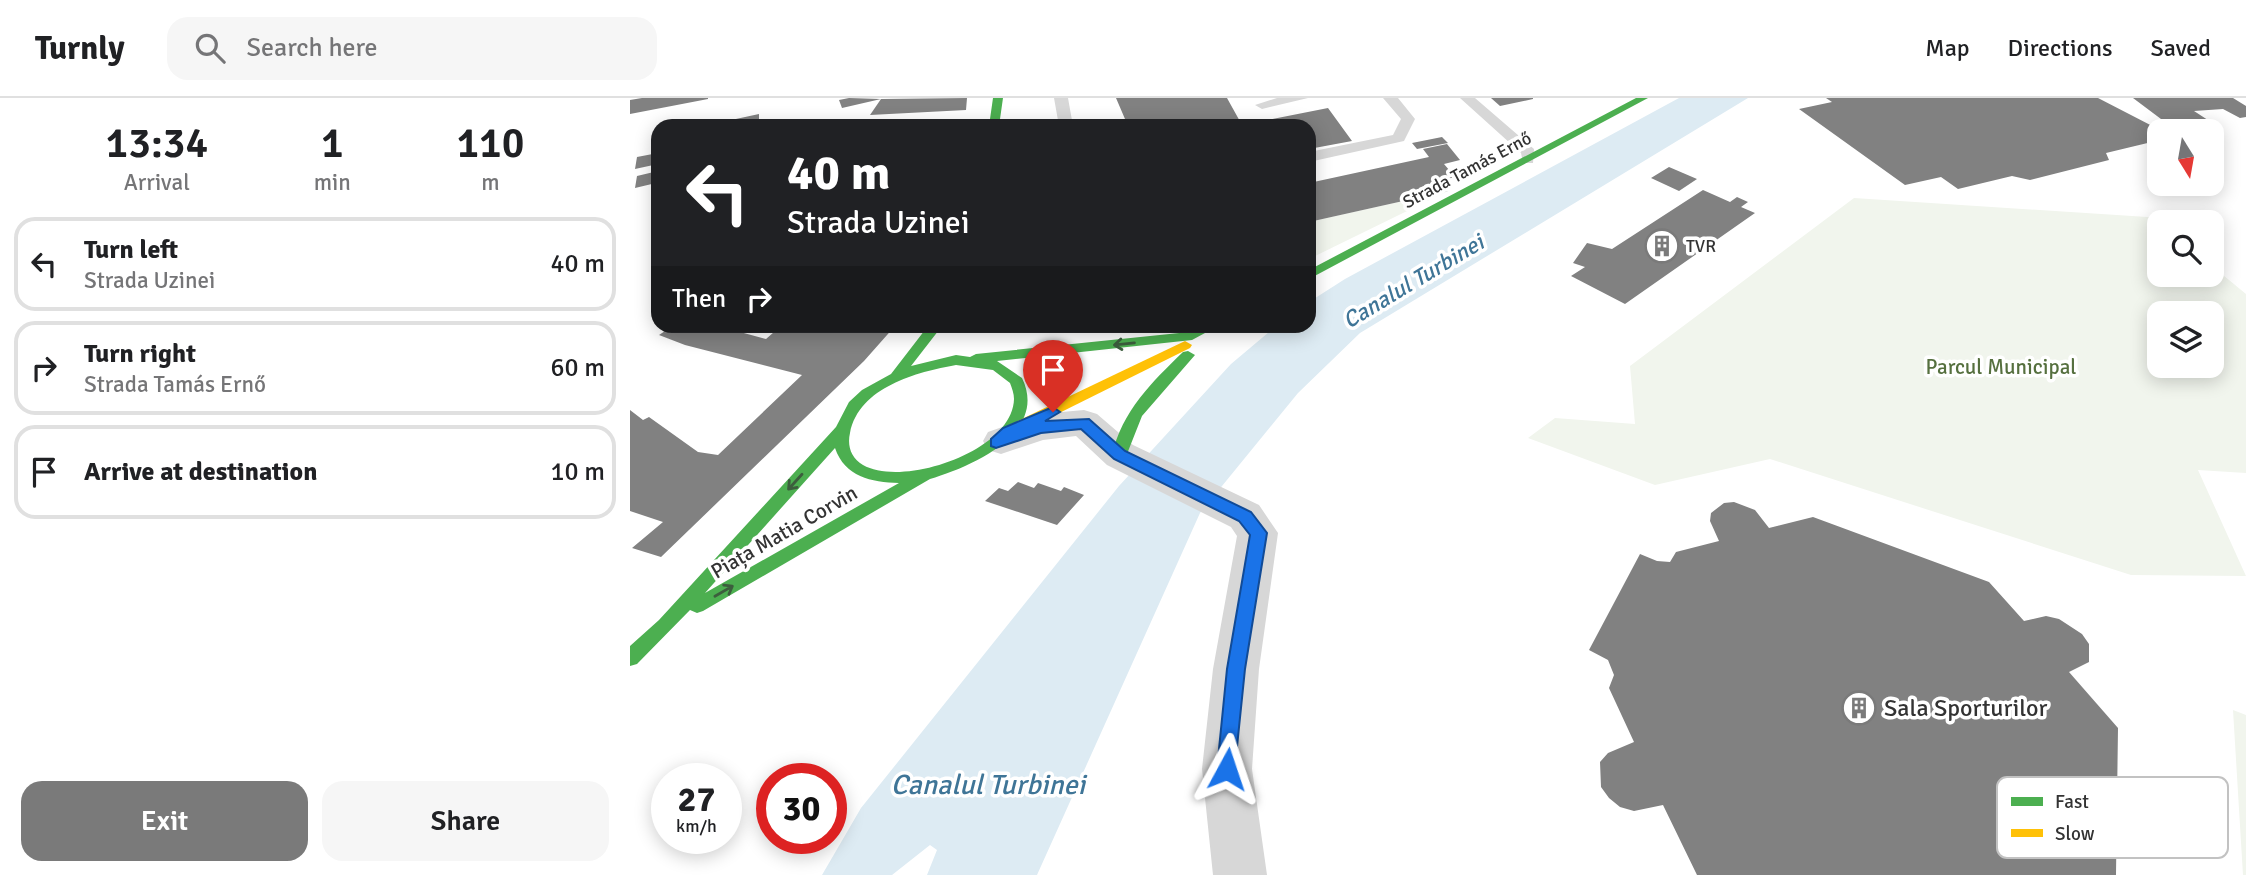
<!DOCTYPE html>
<meta charset="utf-8">
<style>
:root{--surface:#fff;--page:#f6f6f6;--text:#202124;--muted:#757577;--line:#e0e0e0;--accent:#7a7a7a}
body{margin:0;font-family:Signika,sans-serif;background:var(--page);color:var(--text);height:100vh;display:flex;flex-direction:column;font-size:26px;white-space:nowrap}
*{box-sizing:border-box;margin:0}
p{font-size:23px;color:var(--muted)}
.icon{flex:none;width:38px;height:38px;fill:none;stroke:currentColor;stroke-width:2;stroke-linecap:round;stroke-linejoin:round}
.map{position:relative;flex:1;overflow:hidden}
.drawer{display:flex;flex-direction:column;background:var(--surface);width:630px}
.drawer>*{flex:none}
.top-card{position:absolute;left:21px;top:21px;width:665px;height:214px;border-radius:21px;box-shadow:0 4px 18px #0003;background:#202124;color:#fff;overflow:hidden}
.needle{width:46px;rotate:169deg}
.fabs{position:absolute;left:1517px;top:21px;display:grid;gap:14px}
.fabs a{display:grid;place-items:center;width:77px;height:77px;border-radius:14px;background:var(--surface);box-shadow:0 4px 18px #0003;font-size:35px}
.speed{position:absolute;left:21px;top:665px;display:flex;gap:14px;font-size:35px;font-weight:700;text-align:center}
.speed>*{display:grid;place-content:center;width:91px;height:91px;border-radius:50%;background:var(--surface);box-shadow:0 4px 18px #0003;line-height:1}
.speed small{font-size:18px;font-weight:400}
.speed .limit{border:10px solid #d22;background:#fff;color:#111}
.pin{position:absolute;display:grid;place-items:center;width:60px;height:60px;color:#fff;margin:-72px -30px;border-radius:50% 50% 50% 0;rotate:-45deg;box-shadow:0 0 7px #0007}
.pin .icon{rotate:45deg}
.me{position:absolute;width:77px;margin:-38px;rotate:5deg;stroke-linejoin:round;filter:drop-shadow(0 0 5px #0008)}
.turn{display:flex;align-items:center;gap:24px;height:147px;padding:0 21px;font-size:32px}
.turn .icon{width:91px;height:91px;stroke-width:2.5}
.turn b{display:block;font-size:49px;line-height:60px}
.then{display:flex;align-items:center;height:66px;padding:0 21px;background:#0003;gap:14px;font-size:26px}
.eta{display:flex;justify-content:space-evenly;align-items:center;height:119px;text-align:center}
.eta b{font-size:42px;font-weight:600;line-height:49px}
.primary-button{display:flex;gap:14px;margin-top:auto;padding:14px 21px}
.primary-button a{flex:1;height:80px;border-radius:21px;background:var(--accent);color:#fff;font-size:28px;font-weight:600;line-height:80px;text-align:center}
.primary-button a+a{background:var(--page);color:var(--text)}
ul{padding:0;list-style:none}
li{display:flex;align-items:center;gap:21px;height:94px;margin:0 14px 10px;padding:0 7px;border:4px solid var(--line);border-radius:21px}
li div{flex:1}
li b{display:block;font-size:26px}
li em{font-style:normal}
header{display:flex;align-items:center;gap:42px;box-sizing:border-box;height:98px;padding:0 35px;background:var(--surface);border-bottom:2px solid var(--line)}
header strong{font-size:33px}
nav{display:flex;gap:38px;margin-inline-start:auto;font-size:24px}
.search{width:490px;height:63px;background:var(--page);display:flex;align-items:center;gap:18px;box-sizing:border-box;padding:0 24px;border-radius:21px;color:var(--muted);font-size:26px}
main{display:flex;flex:1;min-height:0}
.map>svg:first-child{display:block}
</style>
<header>
<strong>Turnly</strong>
<div class="search"><svg class="icon" aria-label="search" viewBox="0 0 24 24"><circle cx="10" cy="10" r="6"/><path d="M15 15l6 6"/></svg>Search here</div>
<nav><a>Map</a><a>Directions</a><a>Saved</a></nav>
</header>
<main>
<section class="drawer">
<div class="eta">
<div><b>13:34</b><p>Arrival</p></div>
<div><b>1</b><p>min</p></div>
<div><b>110</b><p>m</p></div>
</div>
<ul>
<li><svg class="icon" aria-label="left" viewBox="0 0 24 24"><path d="M17 20v-9H6M10 6l-5 5 5 5"/></svg><div><b>Turn left</b><p>Strada Uzinei</p></div><em>40 m</em></li>
<li><svg class="icon" aria-label="right" viewBox="0 0 24 24"><path d="M7 20v-9h11M14 6l5 5-5 5"/></svg><div><b>Turn right</b><p>Strada Tamás Ernő</p></div><em>60 m</em></li>
<li><svg class="icon" aria-label="arrive" viewBox="0 0 24 24"><path d="M6 21V4h12l-3 4 3 4H6"/></svg><div><b>Arrive at destination</b></div><em>10 m</em></li>
</ul>
<div class="primary-button"><a>Exit</a><a>Share</a></div>
</section>
<div class="map">
<svg width="1616" height="777" viewBox="0 0 1616 777">
<rect width="100%" height="100%" fill="#fff"/>
<path fill="#f1f5ed" fill-rule="evenodd" d="M818,93L679,161V124Z
M1224,100L1533,120L1537,124H1530V177H1582V168L1616,196V375L1568,372L1616,478L1501,477L1140,361L1025,387L898,340L925,320L1005,326L1000,268ZM1530,215H1582V268H1530Z
M1603,612L1616,617V777H1613Z"/>
<path fill="#ddebf3" d="M1049,0H1118L730,235L668,295L570,415L407,777H297L307,752L300,747L262,777H192L231,710L489,388L601,266L646,228H679V204L715,181Z"/>
<path fill="#818181" d="M12,0H78V1L0,16V2Z
M219,0L251,1L337,0L336,12L240,17L251,1L212,10L209,2Z
M486,0H597L612,27L698,10L722,43L679,51V28H498Z
M861,0H903V1L870,8Z
M1196,0H1468L1530,32V42L1476,55L1479,62L1400,82L1382,78L1328,91L1311,79L1275,87L1169,11L1202,4Z
M1503,0H1603L1616,8V19L1610,20L1593,11L1564,13L1584,26L1543,30Z
M129,16V28H78V27Z
M812,39L818,45L787,51L782,45Z
M817,46L830,62L814,66L825,79L810,83L818,93L679,124V85L799,59L793,51Z
M28,55V66L5,71L7,59Z
M1039,69L1067,81L1049,93L1021,80Z
M28,73V101H25L26,85L5,90L7,78Z
M1073,92L1100,104L1107,99L1118,104L1111,109L1125,115L995,206L941,178L955,169L943,165L957,145L982,151Z
M30,228H88L136,241L151,228H265L234,263L31,459L2,450L33,424L0,413V312L13,322L19,319L68,354L88,357L172,277L55,247L29,237L38,231Z
M388,384L404,390L408,385L431,393L434,389L454,397L427,427L355,403L369,390L378,393Z
M1104,404L1125,412L1139,430L1183,419L1359,484L1394,523L1416,518L1429,521L1452,536L1459,546V564L1439,574L1488,630L1486,777H1067L1033,707L1004,713L990,709L979,700L971,689L970,664L978,655L1004,644L979,590L984,577L978,562L959,552L1010,456L1027,463L1040,464L1046,454L1089,443L1080,423L1081,415L1094,405Z"/>
<g fill="none" stroke-linecap="round" stroke-linejoin="round">
<path fill="#d7d7d7" fill-rule="evenodd" d="M424,0H438L443,28H429Z
M647,0H678L632,11L625,7Z
M753,0H768L785,21L774,43L679,64V54L763,37L771,21Z
M830,0H845L904,51L903,65H893L891,55Z"/>
<path fill="#d7d7d7" fill-rule="evenodd" d="M454,312L467,316L503,347L629,407L648,435L629,571L622,671L637,777H583L572,671L583,571L607,438L601,429L477,367L446,338L413,342L371,356L358,352L353,343L358,334L410,316Z"/>
<path fill="#4caf50" fill-rule="evenodd" d="M363,0H373L369,28H359Z
M1006,0H1018L679,181V172Z
M298,228H312L281,268L326,257L340,259L346,256L559,234L572,228H588L562,242L367,263L392,280C419,335 341,369 300,381L73,513L67,515L60,512L7,566L0,568V548L29,522L206,329L219,304L232,292L261,276ZM326,267L363,272L380,285C382,290 384,296 384,301C383,353 273,390 233,367C221,360 217,348 220,335C229,289 287,274 326,267ZM205,350C215,379 241,384 269,385L75,495Z
M558,253L565,257L512,318L495,361H485L482,357C492,313 522,284 553,254Z"/>
<path fill="#ffc107" fill-rule="evenodd" d="M555,243L562,247L560,250L383,338L378,339L371,334L373,330Z"/>
</g>
<defs><path id="oneway-shaft" d="M-6 0H5M1.5-3L5.5 0L1.5 3" fill="none" stroke-width="1.6" stroke-linecap="round" stroke-linejoin="round" transform="scale(1.75)"/></defs>
<g stroke="#3c5e3d">
<use href="#oneway-shaft" transform="translate(494 246) rotate(174)"/>
<use href="#oneway-shaft" transform="translate(165 384) rotate(132)"/>
<use href="#oneway-shaft" transform="translate(94 493) rotate(-30)"/>
</g>
<path fill="#1a73e8" stroke="#114b97" stroke-width="2" d="M423,309L430,314L415,323L459,321L495,353L621,414L637,435L615,571L604,678L597,681L590,678L587,671L597,571L620,437L609,423L484,361L451,331L411,335L366,350L361,348V341L373,330Z"/>
<defs>
<symbol id="building-ring" viewBox="-11 -11 22 22"><circle r="9.5" fill="#fff" stroke="#7a7a7a" stroke-width="1.5"/><path d="M-4-6H4V6H1V3H-1V6H-4ZM-2.5-4.3h1.7v1.8h-1.7ZM.8-4.3h1.7v1.8H.8ZM-2.5-1h1.7V.8h-1.7ZM.8-1h1.7V.8H.8Z" fill="#7a7a7a"/></symbol>
</defs>
<g fill-rule="evenodd">
<use href="#building-ring" x="1013" y="129" width="38" height="38"/>
<use href="#building-ring" x="1210" y="591" width="38" height="38"/>
</g>
<g text-anchor="middle" stroke-width="7" stroke-linejoin="round" paint-order="stroke">
<g font-size="18" fill="#333" stroke="#fff">
<text transform="translate(837 72) rotate(-28)" y="6">Strada Tamás Ernő</text>
</g>
<g font-size="18" fill="#333" stroke="#fff" text-anchor="start">
<text x="1056" y="154">TVR</text>
</g>
<g font-size="21" fill="#56703f" stroke="#fff">
<text x="1371" y="276">Parcul Municipal</text>
</g>
<g font-size="21" fill="#333" stroke="#fff">
<text transform="translate(154 434) rotate(-30)" y="7">Piața Matia Corvin</text>
</g>
<g font-size="23" font-style="italic" fill="#3f7597" stroke="#fff">
<text transform="translate(783 183) rotate(-31)" y="8">Canalul Turbinei</text>
</g>
<g font-size="24" fill="#333" stroke="#fff" text-anchor="start">
<text x="1254" y="618">Sala Sporturilor</text>
</g>
<g font-size="28" font-style="italic" fill="#3f7597" stroke="#fff">
<text x="358" y="696">Canalul Turbinei</text>
</g>
</g>
<rect x="1367" y="679" width="231" height="81" rx="10" fill="#fff" stroke="#c2c2c2" stroke-width="2"/>
<rect x="1381" y="699" width="32" height="9" fill="#4caf50"/>
<rect x="1381" y="731" width="32" height="8" fill="#ffc107"/>
<g font-size="19" fill="#333">
<text x="1425" y="710">Fast</text>
<text x="1425" y="742">Slow</text>
</g>
</svg>
<div class="fabs">
<a><svg class="needle" viewBox="-14 -14 28 28"><path d="M0-13l5 13h-10z" fill="#e53935"/><path d="M0 13l5-13h-10z" fill="#757577"/></svg></a>
<a><svg class="icon" aria-label="search" viewBox="0 0 24 24"><circle cx="10" cy="10" r="6"/><path d="M15 15l6 6"/></svg></a>
<a><svg class="icon" aria-label="layers" viewBox="0 0 24 24"><path d="M12 4l9 5-9 5-9-5zM3 14l9 5 9-5"/></svg></a>
</div>
<div class="speed"><div>27<small>km/h</small></div><div class="limit">30</div></div>
<div class="pin" style="left:423px;top:314px;background:#d93025"><svg class="icon" aria-label="arrive" viewBox="0 0 24 24"><path d="M6 21V4h12l-3 4 3 4H6"/></svg></div>
<svg class="me" style="left:597px;top:671px" viewBox="-20 -20 40 40"><path d="M0-17L14 15 0 8-14 15z" fill="#1a73e8" stroke="#fff" stroke-width="4"/></svg>
<div class="top-card">
<div class="turn"><svg class="icon" aria-label="left" viewBox="0 0 24 24"><path d="M17 20v-9H6M10 6l-5 5 5 5"/></svg><div><b>40 m</b>Strada Uzinei</div></div>
<div class="then">Then<svg class="icon" aria-label="right" viewBox="0 0 24 24"><path d="M7 20v-9h11M14 6l5 5-5 5"/></svg></div>
</div>
</div>
</main>
